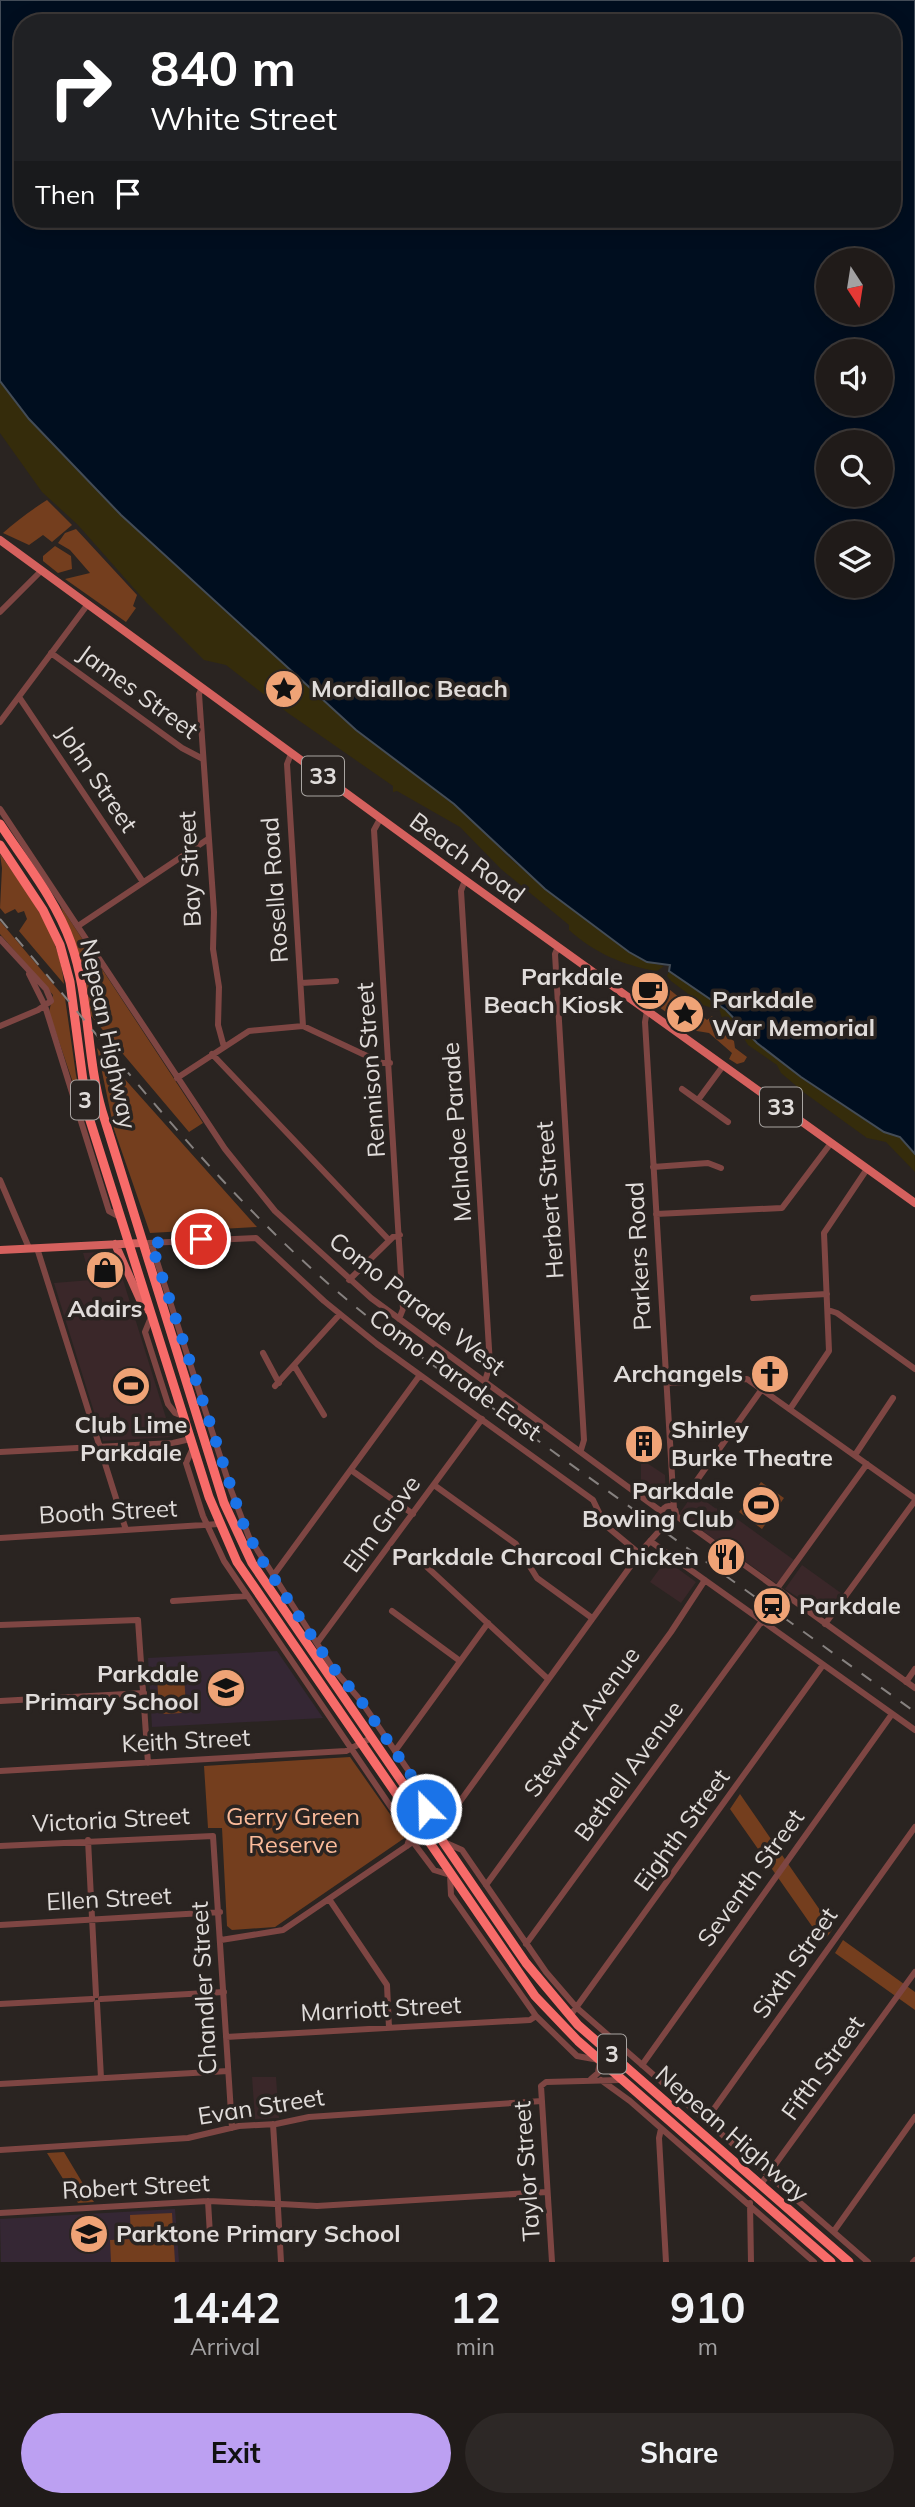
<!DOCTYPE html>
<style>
:root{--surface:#201b19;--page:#2d2826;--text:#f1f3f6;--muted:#a2a1a2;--line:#3d3938;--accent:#bca0f2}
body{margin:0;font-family:Mulish,sans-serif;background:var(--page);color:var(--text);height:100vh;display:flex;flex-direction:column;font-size:26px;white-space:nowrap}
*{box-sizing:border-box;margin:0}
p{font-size:23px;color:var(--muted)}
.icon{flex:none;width:38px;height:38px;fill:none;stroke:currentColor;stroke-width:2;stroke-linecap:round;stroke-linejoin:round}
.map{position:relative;height:2262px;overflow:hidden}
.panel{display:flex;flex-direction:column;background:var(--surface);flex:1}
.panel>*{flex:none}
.banner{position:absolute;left:14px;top:14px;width:887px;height:214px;border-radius:28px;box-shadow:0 4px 18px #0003,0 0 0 2px var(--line);background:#202124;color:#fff;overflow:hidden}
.needle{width:46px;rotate:168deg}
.tools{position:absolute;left:816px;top:248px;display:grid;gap:14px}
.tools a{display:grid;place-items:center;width:77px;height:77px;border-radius:50%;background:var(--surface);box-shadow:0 4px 18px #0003,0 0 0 2px var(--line);font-size:35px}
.pin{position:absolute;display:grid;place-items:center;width:60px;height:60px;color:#fff;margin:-30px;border:4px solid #fff;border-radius:50%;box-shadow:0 2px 7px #0007}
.me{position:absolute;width:77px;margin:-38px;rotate:337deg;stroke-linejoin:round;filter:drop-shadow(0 0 5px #0008)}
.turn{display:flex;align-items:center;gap:24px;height:147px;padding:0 21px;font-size:32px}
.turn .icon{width:91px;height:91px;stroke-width:2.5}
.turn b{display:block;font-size:49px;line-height:60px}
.then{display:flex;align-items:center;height:66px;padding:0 21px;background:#0003;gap:14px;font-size:26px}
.eta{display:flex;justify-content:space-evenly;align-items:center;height:119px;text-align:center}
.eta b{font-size:42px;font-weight:700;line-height:49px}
.primary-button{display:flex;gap:14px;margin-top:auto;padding:14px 21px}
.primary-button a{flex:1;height:80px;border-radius:42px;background:var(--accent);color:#111;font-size:28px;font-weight:700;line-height:80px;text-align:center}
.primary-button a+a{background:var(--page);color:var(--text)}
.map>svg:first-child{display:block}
</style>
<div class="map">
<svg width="915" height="2262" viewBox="0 0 915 2262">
<rect width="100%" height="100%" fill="#2a2421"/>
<path fill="#3a2729" d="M114,1251L172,1437L103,1441L54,1283L91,1280L83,1253Z
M641,1459L665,1475L666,1500L641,1483Z
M694,1493L715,1508L726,1511L794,1560L777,1584L679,1514Z
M666,1560L696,1582L681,1603L650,1582Z
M802,1565L841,1593L825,1615L785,1589Z
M252,2077H276L279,2118L255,2119Z"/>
<path fill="#352734" d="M277,1651L323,1718L152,1727L148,1658Z
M175,2209L179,2262H1L0,2219Z"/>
<path fill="#743e1e" d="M47,500L72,525L52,542L43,535L29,545L3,533C18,520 30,511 47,500Z
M76,529L137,595L133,606L136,608L126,622L65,579L90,573L70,550L58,543L65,533Z
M55,546L71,556L72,569L58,573L43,561V556Z
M0,854C27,893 60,934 64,984L19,931L27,919L24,911L18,913L15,909L5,914L0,908L2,868Z
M60,905L203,1123L189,1132L91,1016L84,968Z
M0,921L65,998L76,1075L87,1124L49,1012L53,995L0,934Z
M653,976L660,978L664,985L707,1020L712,1016L725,1035L734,1041L735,1048L747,1057L744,1062L737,1064L729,1059L732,1053L709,1033L691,1030L659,1007L669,994L646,977Z
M97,1048L257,1227L150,1233L114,1129Z
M761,1482L784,1498L762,1529L739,1512Z
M164,1669H177L184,1674L186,1707L182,1713L164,1714L159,1709L157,1677Z
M350,1757L406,1837L275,1927L232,1930L227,1926L222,1828H208L204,1766Z
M740,1794L833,1929L823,1942L730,1809Z
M843,1940L915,1992V2010L835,1953Z
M64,2152L94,2202L78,2203L47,2153Z
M172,2213L175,2262H111L110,2240L131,2239L130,2215Z"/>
<path fill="#352c0b" d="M0,381L29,419L121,515L356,730L475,821L506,855L546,889L647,962L664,966L657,971C624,966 593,952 569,930V925L501,869L460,827L397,791L393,792V786L288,713L226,665L204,660L146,602L78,525L42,492L0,433Z
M669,971L726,1010L757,1043L801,1077L884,1132L900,1137L915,1154V1172L886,1142L867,1138L806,1094L781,1073L777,1065L748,1045L742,1035L722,1018L720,1011L703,1005L671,981L667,976Z"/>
<path fill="#000e1f" stroke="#434c57" stroke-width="2" fill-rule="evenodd" d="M0,0H915V1154L900,1137L884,1132L801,1077L757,1043L726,1010L669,971L670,965L647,962L629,952L545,889L454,804L356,730L121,515L29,419L0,381ZM23,23H892V219H23ZM828,261H880V313H828ZM828,352H880V404H828ZM828,443H880V495H828ZM828,534H880V586H828Z"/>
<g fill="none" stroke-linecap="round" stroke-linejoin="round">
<path stroke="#7e4643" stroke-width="6" d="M0,612L42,570
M51,653L182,748L203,759
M202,688L199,694L214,912L213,949L219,987L218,1025L224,1047
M19,697L143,882
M0,722L88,604
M291,754L287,764L303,1026
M0,809L225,1149L275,1211L371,1298L662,1512
M380,819L374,830L403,1309L399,1319
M465,880L461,891L490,1365L485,1381
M78,926L208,839
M0,939L46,989L51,1001L38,1010L0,1026
M558,947L555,954L584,1440L581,1450
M29,974L45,1006L109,1211L120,1217
M301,983L336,981
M647,1011L645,1022L674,1509
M212,1054L389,1240
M177,1078L249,1031L303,1026L382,1063H390
M682,1089L728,1122
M698,1100L723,1066
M653,1167L708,1163L721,1168
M0,1180L29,1248
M656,1214L782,1208L831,1143
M148,1243L256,1238L324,1301L377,1344L593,1500L605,1525L640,1554
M151,1243L231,1490L249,1537L332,1667L361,1701L425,1795L426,1809L423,1813
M37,1248L126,1530
M349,1280L393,1237L400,1235
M753,1298L827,1294
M828,1310L837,1313L915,1369
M152,1315L145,1332L168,1404L175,1413L183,1416
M263,1353L279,1383
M295,1367L324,1415
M666,1383L747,1379L913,1497
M275,1386L340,1314
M790,1409L829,1351L824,1233L867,1169
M193,1448L186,1463L203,1516L224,1561L397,1816L412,1819
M0,1452L173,1443L190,1439
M855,1455L893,1398
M351,1470L413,1514
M434,1485L516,1544L537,1578L592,1618
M673,1499L685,1497L762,1389
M662 1513a7 7 0 1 1 14 0a7 7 0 1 1-14 0Z
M675,1515L915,1688
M0,1538L219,1524
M650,1541L915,1730
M427,1567L548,1679
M273,1576L420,1375
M776,1590L867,1464
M173,1601L247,1596
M392,1611L460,1661
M825,1624L914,1502
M0,1625L138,1620L148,1763
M317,1643L482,1419
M906,1682L915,1669
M0,1701L144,1693
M395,1751L488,1623
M0,1771L346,1751L371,1738
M433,1829L448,1818L643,1549L669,1520
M88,1840L96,1995
M413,1842L434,1870L450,1875
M444,1842L462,1850L546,1972L577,2008L868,2262
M0,1846L213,1836L232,2128
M407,1846L414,1823
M450,1875L451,1895L536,2016L577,2056L599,2060
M486,1885L671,1632L705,1580
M329,1899L387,1985L389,2028
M0,1925L220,1912
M221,1940L283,1930L423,1835
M526,1944L762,1621
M101,1999L224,1992
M97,2003L101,2078
M0,2004L92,1999
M570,2016L823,1665
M226,2037L530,2020L536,2016
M642,2065L892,1714
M591,2079L598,2073L600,2061
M601,2080L630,2101L814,2262
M0,2084L228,2071
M706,2120L915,1827
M273,2124L278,2201
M661,2129L659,2138L666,2262
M0,2150L188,2138L239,2126L276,2124L309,2117L542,2101
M761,2184L915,1972
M208,2201L210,2235
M750,2203L751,2262
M281,2204L317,2206L547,2192
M278,2208L281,2262
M0,2213L208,2201L275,2204
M834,2231L915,2117
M552,2262L541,2086L546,2082L620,2080
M913,2262L915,2260"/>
<path stroke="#d5615e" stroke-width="8" d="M0,540L465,880L915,1203
M115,1244L142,1304L150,1312
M0,1250L142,1243"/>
<path stroke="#f76b69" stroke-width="9" d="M0,824C25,862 56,900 71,943C90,997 86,1056 102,1111L224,1503L252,1563L526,1963L578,2025L849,2262
M0,845L43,910L60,945L70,982L87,1111L209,1497L237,1562L535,1996L578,2041L831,2262"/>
<path stroke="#86817f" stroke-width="2" stroke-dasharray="12 12" stroke-linecap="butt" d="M0,919C125,1066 241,1224 398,1340L915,1712"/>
</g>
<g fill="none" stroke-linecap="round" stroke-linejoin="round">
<path stroke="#1a73e8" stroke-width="12" stroke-dasharray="0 21.6" d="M201,1239L151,1243L242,1521L258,1554L330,1664L361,1701L425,1796L426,1809"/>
</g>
<defs>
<symbol id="sight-disc" viewBox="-11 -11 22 22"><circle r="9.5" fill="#efa376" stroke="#2a2421"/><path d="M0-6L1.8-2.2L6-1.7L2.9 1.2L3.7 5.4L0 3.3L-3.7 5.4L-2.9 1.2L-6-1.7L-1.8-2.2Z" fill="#111"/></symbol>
<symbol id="cafe-disc" viewBox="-11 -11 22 22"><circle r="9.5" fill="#efa376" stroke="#2a2421"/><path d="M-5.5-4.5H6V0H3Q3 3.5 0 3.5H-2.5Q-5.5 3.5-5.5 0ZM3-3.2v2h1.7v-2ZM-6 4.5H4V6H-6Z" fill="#111"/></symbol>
<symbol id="shop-disc" viewBox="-11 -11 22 22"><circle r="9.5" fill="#efa376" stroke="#2a2421"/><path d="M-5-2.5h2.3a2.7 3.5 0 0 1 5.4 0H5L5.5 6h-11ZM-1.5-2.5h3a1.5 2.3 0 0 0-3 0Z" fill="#111"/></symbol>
<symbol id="church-disc" viewBox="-11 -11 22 22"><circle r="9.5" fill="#efa376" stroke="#2a2421"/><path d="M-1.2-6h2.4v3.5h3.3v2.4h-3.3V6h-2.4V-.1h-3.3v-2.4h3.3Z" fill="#111"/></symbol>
<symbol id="stadium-disc" viewBox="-11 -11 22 22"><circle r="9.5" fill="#efa376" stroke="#2a2421"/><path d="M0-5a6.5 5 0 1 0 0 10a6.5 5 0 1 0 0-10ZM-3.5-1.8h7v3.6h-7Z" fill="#111"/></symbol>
<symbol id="building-disc" viewBox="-11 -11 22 22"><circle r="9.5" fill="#efa376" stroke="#2a2421"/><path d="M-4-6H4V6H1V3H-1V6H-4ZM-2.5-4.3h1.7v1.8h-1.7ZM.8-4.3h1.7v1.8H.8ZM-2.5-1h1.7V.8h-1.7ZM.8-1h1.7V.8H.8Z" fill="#111"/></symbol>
<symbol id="restaurant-disc" viewBox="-11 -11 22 22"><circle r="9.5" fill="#efa376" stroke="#2a2421"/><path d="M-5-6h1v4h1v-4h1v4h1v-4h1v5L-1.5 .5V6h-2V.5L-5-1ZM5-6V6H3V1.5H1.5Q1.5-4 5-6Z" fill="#111"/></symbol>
<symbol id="station-disc" viewBox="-11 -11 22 22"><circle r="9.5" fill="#efa376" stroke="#2a2421"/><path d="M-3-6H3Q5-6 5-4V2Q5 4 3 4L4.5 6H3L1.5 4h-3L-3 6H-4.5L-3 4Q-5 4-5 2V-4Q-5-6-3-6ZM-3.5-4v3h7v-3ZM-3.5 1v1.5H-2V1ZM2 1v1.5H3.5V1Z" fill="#111"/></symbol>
<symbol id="school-disc" viewBox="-11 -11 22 22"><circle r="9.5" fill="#efa376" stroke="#2a2421"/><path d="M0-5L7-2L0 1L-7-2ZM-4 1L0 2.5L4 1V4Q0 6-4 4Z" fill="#111"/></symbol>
</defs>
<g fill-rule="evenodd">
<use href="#sight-disc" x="262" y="667" width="44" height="44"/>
<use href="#cafe-disc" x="628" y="969" width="44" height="44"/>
<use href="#sight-disc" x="663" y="992" width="44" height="44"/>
<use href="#shop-disc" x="83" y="1248" width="44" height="44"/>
<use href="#church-disc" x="748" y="1352" width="44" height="44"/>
<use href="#stadium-disc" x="109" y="1364" width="44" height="44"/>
<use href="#building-disc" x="622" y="1422" width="44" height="44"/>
<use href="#stadium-disc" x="739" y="1483" width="44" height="44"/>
<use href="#restaurant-disc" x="704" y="1535" width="44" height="44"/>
<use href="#station-disc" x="750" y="1584" width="44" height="44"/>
<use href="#school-disc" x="204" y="1666" width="44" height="44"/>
<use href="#school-disc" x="67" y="2212" width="44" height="44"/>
</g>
<g text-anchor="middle" stroke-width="7" stroke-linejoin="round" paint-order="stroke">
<g fill="#2a2421" stroke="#a9a5a2" stroke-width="2">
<rect x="302" y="756.5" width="42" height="39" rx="5"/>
<rect x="71" y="1080.5" width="28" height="39" rx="5"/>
<rect x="760" y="1087.5" width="42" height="39" rx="5"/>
<rect x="598" y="2034.5" width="28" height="39" rx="5"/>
</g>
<g font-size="23" font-weight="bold" fill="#e0dcda">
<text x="323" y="784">33</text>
<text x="85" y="1108">3</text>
<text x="781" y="1115">33</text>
<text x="612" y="2062">3</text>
</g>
<g font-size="24" font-weight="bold" fill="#e0dcda" stroke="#2a2421" text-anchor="start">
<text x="311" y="697">Mordialloc Beach</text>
<text x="623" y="985" text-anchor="end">Parkdale<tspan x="623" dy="28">Beach Kiosk</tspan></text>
<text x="712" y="1008">Parkdale<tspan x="712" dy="28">War Memorial</tspan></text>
<text x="105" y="1317" text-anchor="middle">Adairs</text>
<text x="743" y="1382" text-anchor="end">Archangels</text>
<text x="131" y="1433" text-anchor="middle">Club Lime<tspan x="131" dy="28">Parkdale</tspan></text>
<text x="671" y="1438">Shirley<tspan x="671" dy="28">Burke Theatre</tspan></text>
<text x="734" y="1499" text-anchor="end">Parkdale<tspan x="734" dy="28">Bowling Club</tspan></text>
<text x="699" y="1565" text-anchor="end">Parkdale Charcoal Chicken</text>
<text x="799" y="1614">Parkdale</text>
<text x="199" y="1682" text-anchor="end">Parkdale<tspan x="199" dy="28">Primary School</tspan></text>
<text x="116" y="2242">Parktone Primary School</text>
</g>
<g font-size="24" fill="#e0dcda" stroke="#2a2421">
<text transform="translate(138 692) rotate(36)" y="8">James Street</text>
<text transform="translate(97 779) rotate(56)" y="8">John Street</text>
<text transform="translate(467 858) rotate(36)" y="8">Beach Road</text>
<text transform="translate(190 869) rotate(-93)" y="8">Bay Street</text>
<text transform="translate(275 890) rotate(-94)" y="8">Rosella Road</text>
<text transform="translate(108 1034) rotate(78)" y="8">Nepean Highway</text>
<text transform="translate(371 1070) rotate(-94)" y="8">Rennison Street</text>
<text transform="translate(457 1132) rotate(-94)" y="8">McIndoe Parade</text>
<text transform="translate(550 1200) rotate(-94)" y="8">Herbert Street</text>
<text transform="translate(639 1256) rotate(-93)" y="8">Parkers Road</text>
<text transform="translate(417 1304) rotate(38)" y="8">Como Parade West</text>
<text transform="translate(455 1375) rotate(36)" y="8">Como Parade East</text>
<text transform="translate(108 1512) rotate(-3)" y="8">Booth Street</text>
<text transform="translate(382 1524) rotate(-54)" y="8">Elm Grove</text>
<text transform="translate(582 1722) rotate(-54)" y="8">Stewart Avenue</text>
<text transform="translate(186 1741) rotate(-3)" y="8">Keith Street</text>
<text transform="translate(629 1771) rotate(-54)" y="8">Bethell Avenue</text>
<text transform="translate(111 1820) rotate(-3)" y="8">Victoria Street</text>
<text transform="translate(682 1830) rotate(-54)" y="8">Eighth Street</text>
<text transform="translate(751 1878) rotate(-54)" y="8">Seventh Street</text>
<text transform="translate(109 1899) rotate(-3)" y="8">Ellen Street</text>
<text transform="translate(795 1963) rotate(-55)" y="8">Sixth Street</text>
<text transform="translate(204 1988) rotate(-93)" y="8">Chandler Street</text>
<text transform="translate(381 2009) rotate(-3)" y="8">Marriott Street</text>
<text transform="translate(823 2068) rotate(-54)" y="8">Fifth Street</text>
<text transform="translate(261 2107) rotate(-9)" y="8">Evan Street</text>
<text transform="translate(732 2134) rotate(41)" y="8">Nepean Highway</text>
<text transform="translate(527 2171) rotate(-94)" y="8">Taylor Street</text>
<text transform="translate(136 2187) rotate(-3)" y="8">Robert Street</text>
</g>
<g font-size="24" fill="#fbbb9a" stroke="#2a2421">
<text x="293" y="1825">Gerry Green<tspan x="293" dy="28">Reserve</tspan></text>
</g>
</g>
</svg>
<div class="tools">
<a><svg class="needle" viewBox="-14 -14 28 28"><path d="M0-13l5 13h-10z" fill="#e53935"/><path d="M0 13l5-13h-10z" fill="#a2a1a2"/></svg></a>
<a><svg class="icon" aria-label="sound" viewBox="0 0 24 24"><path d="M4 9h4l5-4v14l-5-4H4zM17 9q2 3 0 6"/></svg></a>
<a><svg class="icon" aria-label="search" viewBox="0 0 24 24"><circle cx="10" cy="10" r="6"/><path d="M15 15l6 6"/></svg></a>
<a><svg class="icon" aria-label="layers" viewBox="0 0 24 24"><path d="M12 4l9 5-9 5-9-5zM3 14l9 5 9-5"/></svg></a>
</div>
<div class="pin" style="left:201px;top:1239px;background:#d93025"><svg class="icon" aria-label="arrive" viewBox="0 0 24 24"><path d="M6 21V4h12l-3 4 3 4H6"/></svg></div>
<svg class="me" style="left:426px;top:1809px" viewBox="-20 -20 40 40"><circle r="17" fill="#1a73e8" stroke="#fff" stroke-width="3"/><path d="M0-11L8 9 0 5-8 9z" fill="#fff"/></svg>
<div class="banner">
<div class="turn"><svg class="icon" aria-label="right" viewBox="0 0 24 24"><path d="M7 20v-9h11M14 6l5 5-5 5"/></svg><div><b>840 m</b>White Street</div></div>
<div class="then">Then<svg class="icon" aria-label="arrive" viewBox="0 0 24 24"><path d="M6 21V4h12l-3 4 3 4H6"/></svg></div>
</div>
</div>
<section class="panel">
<div class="eta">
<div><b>14:42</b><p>Arrival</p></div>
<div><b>12</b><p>min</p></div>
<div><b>910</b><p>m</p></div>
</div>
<div class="primary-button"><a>Exit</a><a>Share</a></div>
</section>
